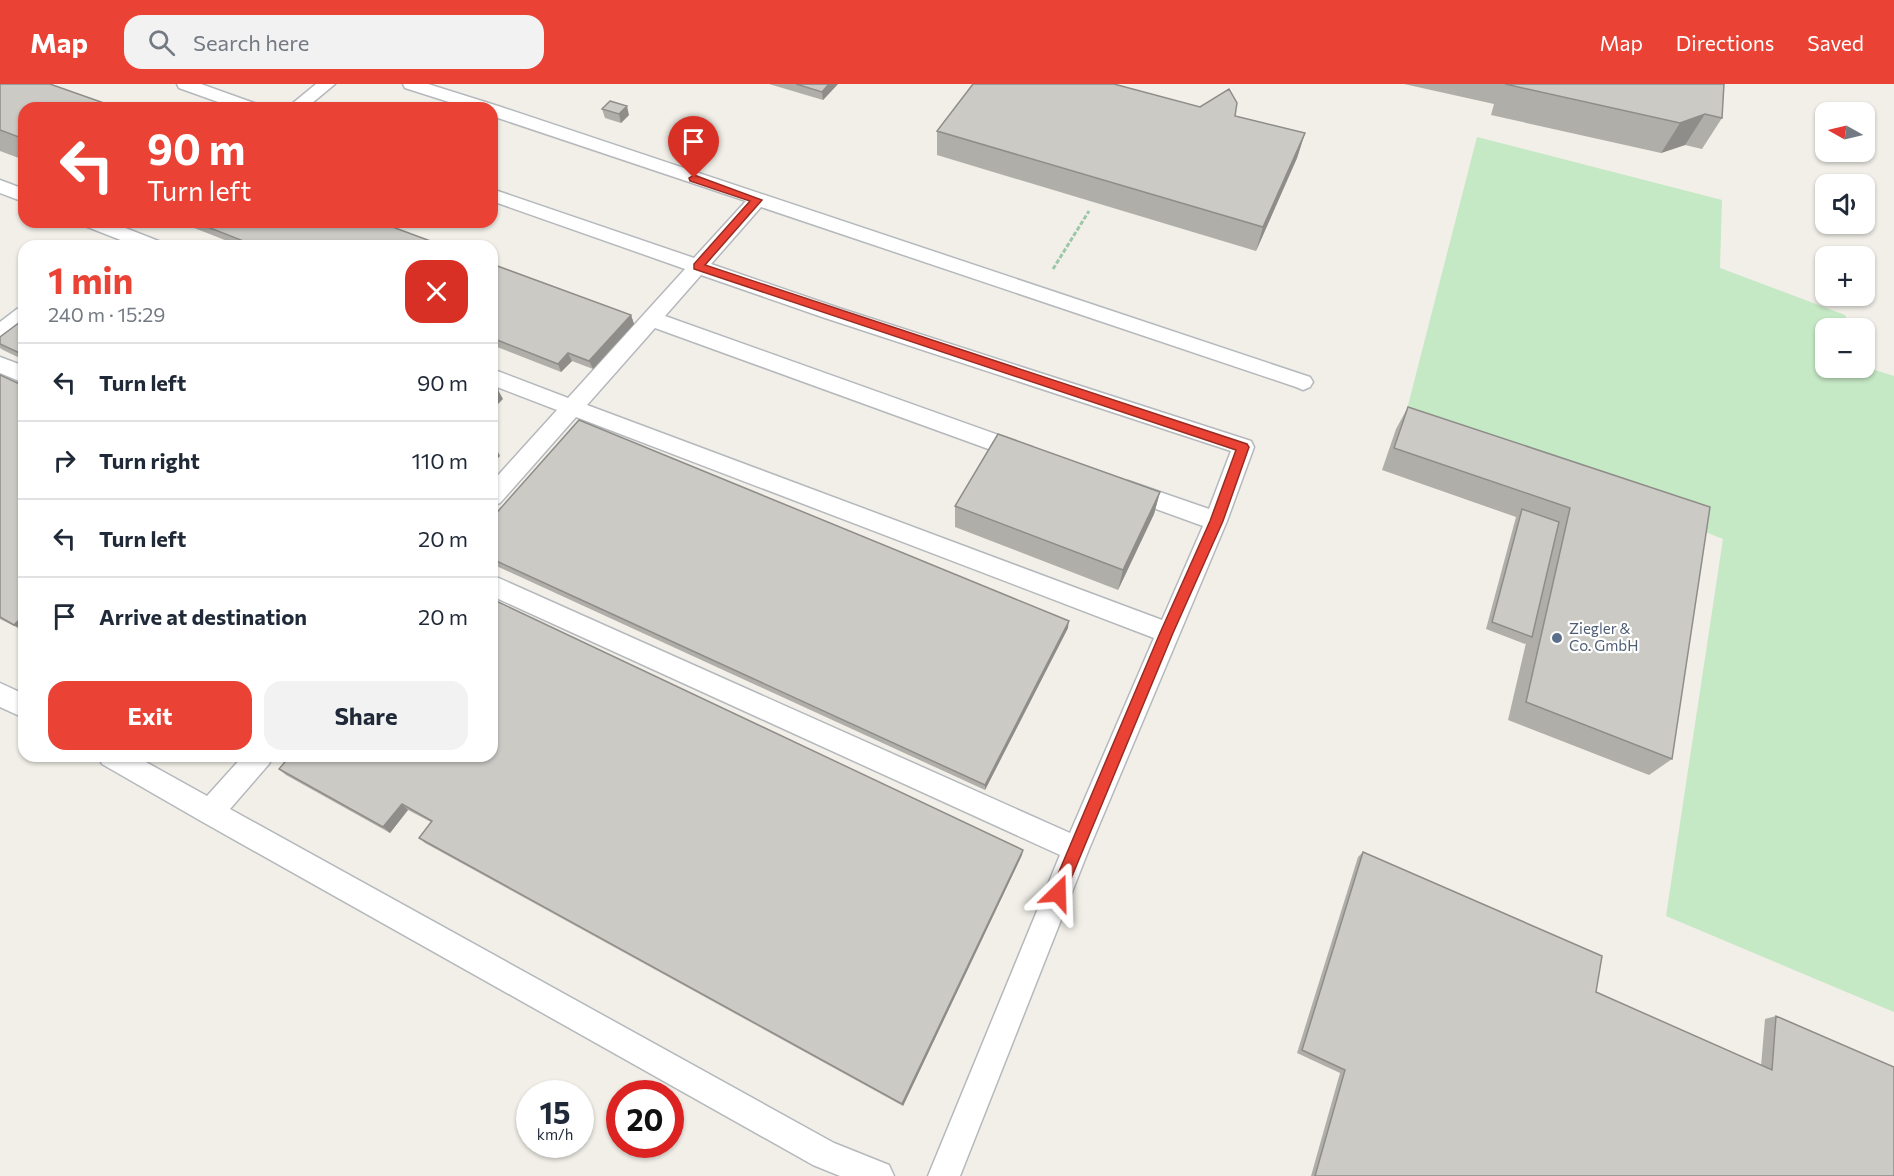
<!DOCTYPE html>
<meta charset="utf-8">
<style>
:root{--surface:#fff;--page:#f2f2f3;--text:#1f2937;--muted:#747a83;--line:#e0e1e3;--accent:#ea4335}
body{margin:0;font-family:Commissioner,sans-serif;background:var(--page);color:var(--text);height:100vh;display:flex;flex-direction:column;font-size:22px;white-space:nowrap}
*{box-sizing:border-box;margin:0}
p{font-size:20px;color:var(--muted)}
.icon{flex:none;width:33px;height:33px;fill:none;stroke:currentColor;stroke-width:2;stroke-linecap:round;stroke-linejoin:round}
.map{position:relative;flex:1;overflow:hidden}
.side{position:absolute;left:18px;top:156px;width:480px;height:522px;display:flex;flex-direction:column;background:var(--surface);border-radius:18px;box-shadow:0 2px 4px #0004}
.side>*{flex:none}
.guide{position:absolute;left:18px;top:18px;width:480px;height:126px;border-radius:18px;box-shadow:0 2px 4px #0004;background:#ea4335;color:#fff;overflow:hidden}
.needle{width:39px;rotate:278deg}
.controls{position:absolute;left:1815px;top:18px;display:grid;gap:12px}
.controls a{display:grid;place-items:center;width:60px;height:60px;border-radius:12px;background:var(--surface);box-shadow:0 2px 4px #0004;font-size:30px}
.speed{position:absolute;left:516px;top:996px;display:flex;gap:12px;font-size:30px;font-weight:700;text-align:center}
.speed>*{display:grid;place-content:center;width:78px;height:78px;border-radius:50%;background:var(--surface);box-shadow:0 2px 4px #0004;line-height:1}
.speed small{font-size:15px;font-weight:400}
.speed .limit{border:9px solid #d22;background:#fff;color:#111}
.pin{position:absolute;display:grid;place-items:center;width:51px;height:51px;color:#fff;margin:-62px -26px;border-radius:50% 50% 50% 0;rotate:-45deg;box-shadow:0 0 6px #0007}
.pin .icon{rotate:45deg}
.me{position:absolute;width:66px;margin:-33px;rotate:22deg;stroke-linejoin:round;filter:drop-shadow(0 0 4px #0008)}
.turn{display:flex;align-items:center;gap:21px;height:126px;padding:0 30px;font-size:27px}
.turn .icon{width:78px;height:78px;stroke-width:2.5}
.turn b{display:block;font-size:42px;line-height:51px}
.round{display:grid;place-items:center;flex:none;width:63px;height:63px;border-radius:18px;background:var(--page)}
.overview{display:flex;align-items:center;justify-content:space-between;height:102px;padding:0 30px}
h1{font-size:36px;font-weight:700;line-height:45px;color:var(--accent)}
.primary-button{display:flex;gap:12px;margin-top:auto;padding:12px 30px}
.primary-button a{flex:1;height:69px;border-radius:18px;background:var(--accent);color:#fff;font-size:24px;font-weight:700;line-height:69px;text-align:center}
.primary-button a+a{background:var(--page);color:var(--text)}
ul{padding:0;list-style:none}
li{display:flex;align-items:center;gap:18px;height:78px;padding:0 30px;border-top:2px solid var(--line)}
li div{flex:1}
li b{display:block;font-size:22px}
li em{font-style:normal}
header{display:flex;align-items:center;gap:36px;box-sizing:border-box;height:84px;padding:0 30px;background:var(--accent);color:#fff}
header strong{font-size:28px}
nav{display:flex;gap:33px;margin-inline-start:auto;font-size:21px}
.search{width:420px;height:54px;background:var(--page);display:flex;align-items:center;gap:15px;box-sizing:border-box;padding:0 21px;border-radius:18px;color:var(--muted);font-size:22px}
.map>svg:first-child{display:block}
</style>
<header>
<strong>Map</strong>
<div class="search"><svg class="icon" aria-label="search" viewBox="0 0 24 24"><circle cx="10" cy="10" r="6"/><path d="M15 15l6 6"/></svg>Search here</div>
<nav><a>Map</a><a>Directions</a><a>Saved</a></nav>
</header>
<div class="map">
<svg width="1894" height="1092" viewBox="0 0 1894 1092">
<rect width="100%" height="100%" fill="#f1efe8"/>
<path fill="#c5e8c5" d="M1477,53L1722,116L1720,184L1845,231L1850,244H1826V284L1865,283L1894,292V928L1666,832L1723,455L1406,329Z"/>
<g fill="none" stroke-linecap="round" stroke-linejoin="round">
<defs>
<path id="lane" d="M177,0H201L257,20L259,24H235L179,4Z
M316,0H335L306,24H287Z
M403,0H428L498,22L1310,293L1313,298L1310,303L1303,306L1296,303L761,123L711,180L839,224L1251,357L1254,363L1227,437L1089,765L960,1092H928L1060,771L492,512V491L1070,749L1154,554L576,333L500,419L492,422V398L557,326L492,301V285L568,314L685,185L492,117V105L694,174L746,117L492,32V24H468L405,4ZM701,191L825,234L1231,367L1209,425L1128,397L1120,400L1117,406L1120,412L1203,442L1162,536L587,321L655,244L1016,375L1024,377L1032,375L1035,369L1032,363L665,232Z
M0,96L24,105V118L0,109Z
M83,138H110L161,158L163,162H136L85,142Z
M24,223V240L7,254L0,256V238L17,225Z
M0,273L24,282V299L0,289Z
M0,599L24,610V634L0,623Z
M98,672H135L207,712L243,672H273L269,680L230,725L834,1059L889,1081L894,1092H840L813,1081L201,737L102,680Z"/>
</defs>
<use href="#lane" stroke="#b5b8bc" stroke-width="3"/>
<path stroke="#9cc7a9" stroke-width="3" stroke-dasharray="4.5 2" stroke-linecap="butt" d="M1053,185L1089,127"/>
<use href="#lane" fill="#fff" fill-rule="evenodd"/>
</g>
<path fill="#afaea9" d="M0,0L24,24V76L0,67Z
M769,0H838L823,16Z
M1404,0H1724L1722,34L1702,65L1685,61L1661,69L1491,31L1494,20Z
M1200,23L1305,49L1297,74L1256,167L937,71V47Z
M602,25L629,31L621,39L605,34Z
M179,138H379L444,162H240Z
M492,180L631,231L634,240L593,285L572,277L561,288L492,261Z
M24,235V276L3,266L0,264V253Z
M0,291L24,547L0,535Z
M1408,323L1710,423L1672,675L1649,691L1508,636L1526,559L1525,560L1486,545L1516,433L1382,386L1396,345Z
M1160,408L1154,430L1118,506L955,443V422Z
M492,434L1068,544L985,706L492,480Z
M279,685L1022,771L903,1022L425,759L419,754L431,738L408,726L390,749L286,691Z
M1363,768L1596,908L1761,982L1765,935L1776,932L1894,1092H1311L1340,989L1297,969L1358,773Z"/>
<path fill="#8f8d8a" d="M829,0H838L823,16L822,8Z
M627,22L629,31L621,39L619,30Z
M1705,30L1685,61L1661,69L1680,39Z
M1305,49L1297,74L1256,167L1263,143Z
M631,231L634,240L593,285L589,277Z
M568,269L572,277L561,288L558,280Z
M498,306L503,315L492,326V313Z
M496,364L500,372L492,381V368Z
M1160,408L1154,430L1118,506L1123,486Z
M24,531V547L14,541Z
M1069,537L1068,544L985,706V701Z
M402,720L408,726L390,749L383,743Z
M1023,766L1022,771L903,1022L902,1020Z"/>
<path fill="#cccac5" stroke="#8f8d8a" stroke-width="1.5" d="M0,0H50L118,24H24V55L0,46Z
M796,0H829L822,8Z
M973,0H1114L1200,23L1229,5L1237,19L1235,32L1305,49L1263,143L937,47Z
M1505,0H1724L1722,34L1705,30L1680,39Z
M610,17L627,22L619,30L602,25Z
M195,138H379L444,162H256Z
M127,157L140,162H120Z
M492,180L631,231L589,277L568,269L558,280L492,254Z
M24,235V271L0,260V253Z
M0,291L24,302V531L14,541L0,533Z
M492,304L498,306L492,313Z
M1408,323L1710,423L1672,675L1526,618L1570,424L1394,364Z
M579,336L1069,537L985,701L492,475V434Z
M998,350L1160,408L1123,486L955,422Z
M492,362L496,364L492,368Z
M1522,425L1559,438L1532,553L1492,538Z
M492,515L1023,766L902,1020L419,754L432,737L402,720L383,743L279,685L290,672H492Z
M1363,768L1602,872L1596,908L1772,986L1776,932L1894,983V1092H1315L1345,986L1302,966Z"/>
<path fill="#ea4335" stroke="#982c22" stroke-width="1.5" d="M694,91L762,116L705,181L1247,360L1249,363L1223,437L1173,549L1063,814L1058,817L1052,814L1050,809L1160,549L1210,437L1236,366L694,185V180L750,117L690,97L689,94Z"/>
<circle fill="#5c6f8a" stroke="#fff" stroke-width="2" cx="1557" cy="554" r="6"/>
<g text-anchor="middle" stroke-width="4.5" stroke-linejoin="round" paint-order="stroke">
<g font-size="15" fill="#4e5e75" stroke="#fff" text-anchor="start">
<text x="1569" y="550">Ziegler &amp;<tspan x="1569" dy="17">Co. GmbH</tspan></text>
</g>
</g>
</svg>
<div class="controls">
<a><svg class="needle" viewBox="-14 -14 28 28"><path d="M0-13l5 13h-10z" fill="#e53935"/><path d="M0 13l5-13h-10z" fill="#747a83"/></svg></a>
<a><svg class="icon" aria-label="sound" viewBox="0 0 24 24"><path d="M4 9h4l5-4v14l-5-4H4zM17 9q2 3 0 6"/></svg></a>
<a>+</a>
<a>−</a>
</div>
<div class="speed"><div>15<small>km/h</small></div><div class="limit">20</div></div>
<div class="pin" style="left:694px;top:94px;background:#d93025"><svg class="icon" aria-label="arrive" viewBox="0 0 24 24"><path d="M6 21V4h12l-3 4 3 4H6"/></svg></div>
<svg class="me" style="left:1058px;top:809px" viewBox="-20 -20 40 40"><path d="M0-17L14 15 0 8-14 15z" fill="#ea4335" stroke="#fff" stroke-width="4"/></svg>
<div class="guide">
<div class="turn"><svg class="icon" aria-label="left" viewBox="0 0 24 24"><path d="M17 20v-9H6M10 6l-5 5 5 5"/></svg><div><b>90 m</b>Turn left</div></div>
</div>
<section class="side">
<div class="overview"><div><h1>1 min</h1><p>240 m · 15:29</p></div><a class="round" style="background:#d93025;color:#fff"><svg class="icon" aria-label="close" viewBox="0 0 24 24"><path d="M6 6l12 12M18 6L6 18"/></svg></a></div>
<ul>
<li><svg class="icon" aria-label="left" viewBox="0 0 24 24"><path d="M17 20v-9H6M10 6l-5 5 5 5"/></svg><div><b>Turn left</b></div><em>90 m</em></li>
<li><svg class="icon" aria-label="right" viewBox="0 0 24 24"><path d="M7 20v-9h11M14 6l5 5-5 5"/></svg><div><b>Turn right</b></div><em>110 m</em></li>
<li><svg class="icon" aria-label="left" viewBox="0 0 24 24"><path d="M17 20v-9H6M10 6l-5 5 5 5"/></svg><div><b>Turn left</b></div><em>20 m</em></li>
<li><svg class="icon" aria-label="arrive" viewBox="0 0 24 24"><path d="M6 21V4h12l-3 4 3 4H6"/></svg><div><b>Arrive at destination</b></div><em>20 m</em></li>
</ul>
<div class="primary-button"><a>Exit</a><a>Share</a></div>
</section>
</div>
